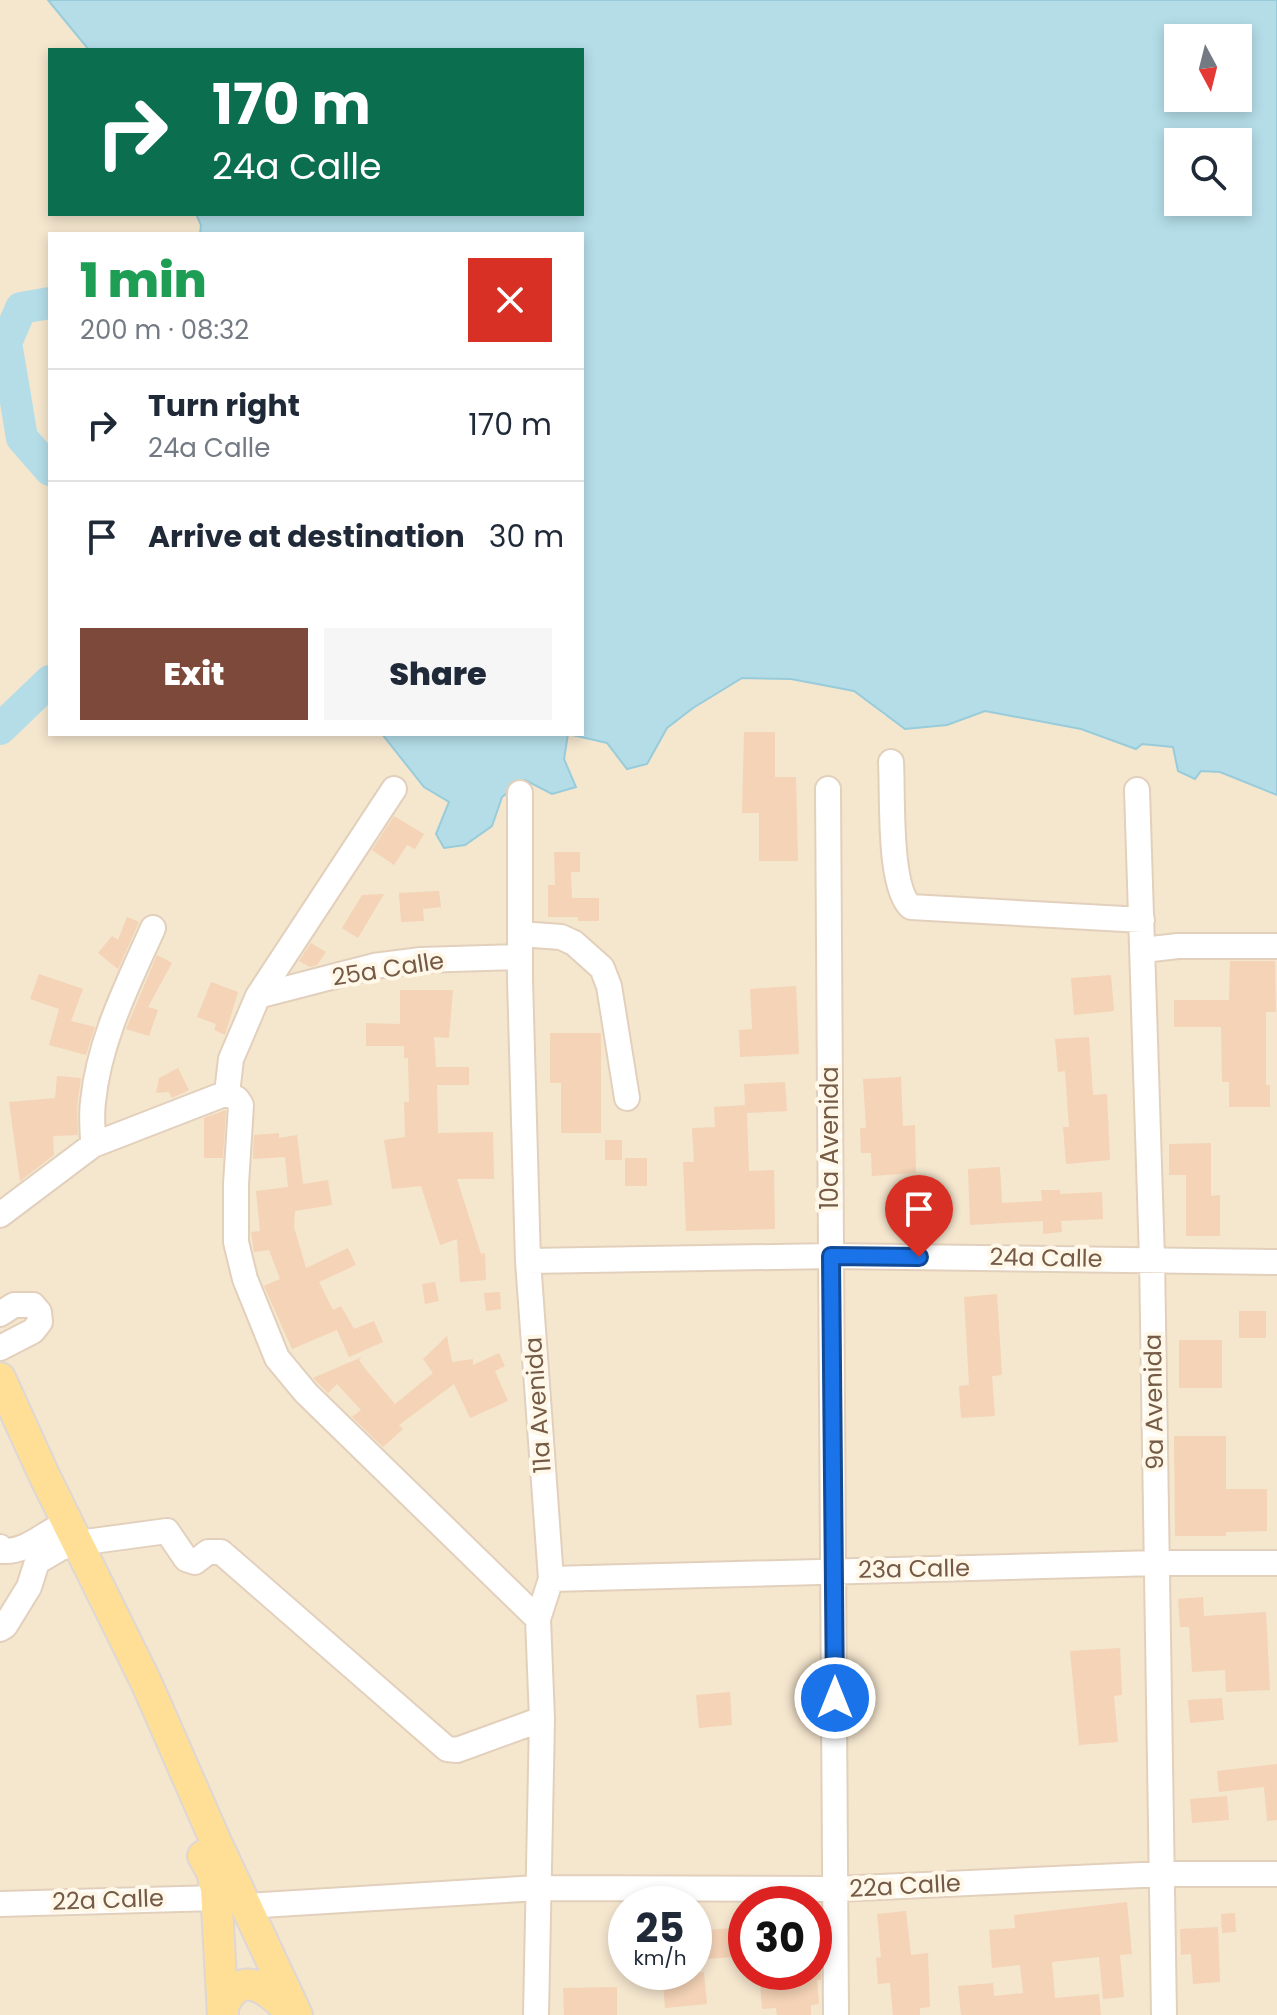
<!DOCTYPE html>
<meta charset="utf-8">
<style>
:root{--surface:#fff;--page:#f6f6f7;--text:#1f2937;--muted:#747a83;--line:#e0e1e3;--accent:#7d493a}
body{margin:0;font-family:Poppins,sans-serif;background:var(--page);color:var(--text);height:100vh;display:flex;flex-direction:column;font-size:30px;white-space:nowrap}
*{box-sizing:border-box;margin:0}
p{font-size:26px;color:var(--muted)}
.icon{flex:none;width:44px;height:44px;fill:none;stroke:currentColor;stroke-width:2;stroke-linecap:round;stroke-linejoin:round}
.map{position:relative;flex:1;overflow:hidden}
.details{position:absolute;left:48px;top:232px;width:536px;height:504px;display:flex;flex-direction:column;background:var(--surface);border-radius:0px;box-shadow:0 4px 12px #0003}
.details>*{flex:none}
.guide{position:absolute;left:48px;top:48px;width:536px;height:168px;border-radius:0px;box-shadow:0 4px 12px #0003;background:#0b6e4f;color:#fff;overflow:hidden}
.needle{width:52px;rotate:173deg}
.controls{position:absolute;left:1164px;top:24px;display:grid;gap:16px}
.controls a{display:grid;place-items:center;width:88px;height:88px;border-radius:0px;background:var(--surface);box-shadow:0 4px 12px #0003;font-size:40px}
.speed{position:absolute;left:608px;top:1886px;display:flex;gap:16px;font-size:40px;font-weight:700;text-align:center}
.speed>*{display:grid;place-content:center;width:104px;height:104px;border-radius:50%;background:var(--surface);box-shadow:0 4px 12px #0003;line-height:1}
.speed small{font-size:20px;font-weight:400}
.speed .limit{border:12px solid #d22;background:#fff;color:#111}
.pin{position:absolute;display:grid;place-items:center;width:68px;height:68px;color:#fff;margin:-82px -34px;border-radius:50% 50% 50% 0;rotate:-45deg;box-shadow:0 0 8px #0007}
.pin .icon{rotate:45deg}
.me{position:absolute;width:88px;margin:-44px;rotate:0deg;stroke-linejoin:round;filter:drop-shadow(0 0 6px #0008)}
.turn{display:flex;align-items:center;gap:28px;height:168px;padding:0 32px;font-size:36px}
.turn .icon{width:104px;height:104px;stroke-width:2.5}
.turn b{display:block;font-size:56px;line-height:68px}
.round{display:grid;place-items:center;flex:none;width:84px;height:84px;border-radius:0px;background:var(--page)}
.head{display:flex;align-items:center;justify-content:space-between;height:136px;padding:0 32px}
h1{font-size:48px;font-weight:800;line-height:60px;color:#1e9e55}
.button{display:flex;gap:16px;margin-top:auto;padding:16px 32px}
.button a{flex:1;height:92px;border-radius:0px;background:var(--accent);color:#fff;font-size:32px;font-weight:800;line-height:92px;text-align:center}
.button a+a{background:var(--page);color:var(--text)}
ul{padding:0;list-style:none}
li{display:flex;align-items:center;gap:24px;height:112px;padding:0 32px;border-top:2px solid var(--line)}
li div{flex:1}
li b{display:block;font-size:30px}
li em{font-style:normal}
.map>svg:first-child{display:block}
</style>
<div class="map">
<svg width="1277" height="2015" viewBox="0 0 1277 2015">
<rect width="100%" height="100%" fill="#fdf4e0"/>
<path fill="#f5e6ce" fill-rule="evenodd" d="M0,0H48L89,50H50V214H196L201,225L200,234H50V734H382L424,787L449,802L436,834L492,826L502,797L526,780L552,794L564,759L567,734L607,743L627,769L647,764L667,728L693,708L742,678L791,679L854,691L885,716L947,725L985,711L1081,729L1136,749L1141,744L1173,747L1201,771L1220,772L1277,795V2015H0ZM626,1904H694V1972H626ZM746,1904H814V1972H746Z"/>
<path fill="#b4dde8" stroke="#99ccda" stroke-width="2" fill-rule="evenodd" d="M48,0H1277V795L1220,772L1201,771L1195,779L1178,771L1173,747L1142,744L1136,749L1081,729L985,711L947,725L905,729L854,691L791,679L742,678L693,708L667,728L647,764L627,769L607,743L568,734L564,759L576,787L552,794L525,780L502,797L492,826L465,845L444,848L436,834L449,802L424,787L382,734H582V234H200L201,225L196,214H582V50H89ZM1178,38H1238V98H1178ZM1178,142H1238V202H1178Z"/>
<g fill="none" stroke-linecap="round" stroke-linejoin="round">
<path stroke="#b4dde8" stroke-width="32" d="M50,303L21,308L6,343L14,390L22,438L50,470
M0,729L50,681"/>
</g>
<path fill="#f4d3b6" d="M744,732H775V777H796L798,861H759V813H742Z
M394,816L424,834L415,849L407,845L394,865L372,850Z
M554,852H580V872H571L572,898H599V921H578V917H548V885H555Z
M439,891L441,907L423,909L424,921L401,922L399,893Z
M384,894L358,938L342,928L362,895Z
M127,917L139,922L118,969L98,953L112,936L118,940Z
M311,943L326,952L317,965L310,967L299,961Z
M157,955L172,963L148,1007L158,1010L149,1036L126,1029Z
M1230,961H1275L1276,1012H1266V1085H1270V1107H1229V1082H1222L1221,1027H1174V1000H1229Z
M39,974L83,989L71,1021L95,1027L86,1055L49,1045L59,1009L30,999Z
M1111,975L1114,1011L1074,1015L1071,978Z
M211,982L238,992L225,1035L214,1030L216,1024L197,1017Z
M796,986L799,1054L740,1057L739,1030L752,1029L750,989Z
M400,990H453L449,1038L434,1037L436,1067H469V1085H437L438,1133L493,1132L494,1179H457L481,1254L485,1253L486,1280L460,1282L457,1239L440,1245L421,1186L392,1189L384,1140L405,1137L404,1102H409L408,1058H404V1046H366V1023L400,1024Z
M550,1033H601V1133H561V1083H550Z
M1089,1037L1093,1095L1107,1094L1110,1160L1066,1164L1063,1127H1069L1065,1071L1058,1072L1055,1039Z
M178,1068L189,1090L172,1098L169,1092L156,1093L159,1078Z
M57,1076L81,1078L77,1107L78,1135L53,1136L54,1155L20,1181L9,1102L55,1098Z
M901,1077L903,1126L915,1125L916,1173L872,1176L871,1153H861L860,1128H866L863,1079Z
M785,1082L787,1111L747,1113L749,1171L774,1170L775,1229L686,1231L683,1162H694L692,1128L715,1127L714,1107L745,1105L744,1084Z
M226,1110L223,1158H204V1118Z
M279,1133V1138L297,1135L303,1184L328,1180L332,1205L295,1211L294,1227L306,1268L348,1248L356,1265L319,1282L333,1310L341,1306L354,1329L374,1321L383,1342L349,1357L337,1330L292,1349L264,1286L280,1279L269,1250L254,1252L251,1232L260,1231L256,1191L288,1187L285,1157L253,1159L254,1135Z
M605,1140H622V1160H605Z
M1211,1143V1196L1220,1195V1236H1186V1175H1169V1144Z
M625,1158H647V1186H625Z
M1000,1167L1002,1203L1042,1201L1041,1190H1060V1194L1102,1192L1103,1219L1061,1221L1062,1232L1043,1234V1221L970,1225L968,1169Z
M435,1282L439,1301L425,1304L422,1284Z
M500,1292L501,1309L486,1311L484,1293Z
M997,1294L1002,1375L992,1376L995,1416L961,1418L959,1386L969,1385L964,1297Z
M1239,1311H1266V1338H1239Z
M447,1336L452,1362L473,1359V1365L499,1353L505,1366L495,1371L508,1401L470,1418L454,1384L399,1425L403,1429L383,1447L352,1417L361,1410L337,1384L328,1393L313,1378L362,1357L359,1360L367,1371L395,1404L433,1373L423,1359Z
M1179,1340H1222V1388H1179Z
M1174,1436H1226V1489H1267V1531L1226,1532V1536H1175Z
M1203,1597L1204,1616L1266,1612L1270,1690L1226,1692L1225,1670L1192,1672L1189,1627H1180L1178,1599Z
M1120,1648L1122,1695L1114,1696L1118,1742L1079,1745L1070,1651Z
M730,1692L732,1725L699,1728L696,1695Z
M1222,1698L1224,1720L1190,1723L1188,1700Z
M1277,1764V1820L1267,1821L1264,1787L1219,1792L1217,1771Z
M1227,1796L1229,1820L1192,1823L1190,1799Z
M1127,1902L1132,1954L1120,1955L1124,1997L1103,1999L1099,1957L1052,1962L1055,1998L1099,1994L1101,2015H961L958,1986L993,1983L994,1996L1023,1993L1020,1965L992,1968L989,1930L1015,1928L1014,1915Z
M906,1911L911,1955L928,1953L930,2007L920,2008V2015H893L890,1983L878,1984L876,1958L881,1957L877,1914Z
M1235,1913L1236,1932L1222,1933L1221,1914Z
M746,1927V1956L694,1960V1931Z
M1218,1927L1220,1982L1193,1984L1191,1954L1181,1955L1180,1929Z
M816,1954H821V1980H817L819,2004L811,2005V2015H777L776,2008L762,2009L759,1972H814Z
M662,1972H704L707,2004L665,2008Z
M617,1987V2015H564L563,1988Z"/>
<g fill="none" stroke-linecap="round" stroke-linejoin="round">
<defs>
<path id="minor" d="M891,762C893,794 888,888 911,907L1142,920
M394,789L258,996L231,1059L227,1093L237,1099L241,1105L236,1184V1242L245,1279L277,1358L306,1393L538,1619
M828,789L836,2015
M1137,790L1152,1259L1164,2015
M520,793V980L528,1261L551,1579L538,1619L542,1719L536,2015
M520,934L561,937L574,943L602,968L609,986L627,1098
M1143,950L1178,946H1277
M258,996L374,966L421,960L520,957
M93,1145C93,1131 91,1116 93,1102C99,1040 128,984 153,928
M0,1215L93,1145L227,1093
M528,1261L831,1256L1277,1262
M0,1314L14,1305H33L39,1312L40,1322L33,1331L0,1348
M0,1547L3,1551C28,1552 45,1532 67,1523
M551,1579L1157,1563H1277
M0,1629L5,1626L29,1587L37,1562L61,1548L78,1543L167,1531L186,1559L195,1562L208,1552H221L447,1749L457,1750L542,1719
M0,1904L217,1898
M246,1906L538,1888L836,1889L1163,1874H1277"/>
<path id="major" d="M0,1378L44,1475L146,1682L216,1842L297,2015
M203,1856L212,1872L216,1889L223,2015
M223,2006C242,1967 267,1989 290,2011"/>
</defs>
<use href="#minor" stroke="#e2d0bc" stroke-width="28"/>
<use href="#major" stroke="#ded7d3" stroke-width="34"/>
<use href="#minor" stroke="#fff" stroke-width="24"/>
<use href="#major" stroke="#ffdf96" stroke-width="30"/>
</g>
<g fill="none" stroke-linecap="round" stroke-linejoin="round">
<defs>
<path id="route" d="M835,1698L831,1256L919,1257"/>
</defs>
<use href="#route" stroke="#114b97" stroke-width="20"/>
<use href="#route" stroke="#1a73e8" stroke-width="14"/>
</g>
<g text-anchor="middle" stroke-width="8" stroke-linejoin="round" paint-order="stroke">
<g font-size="24" fill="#755a46" stroke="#fff7e8">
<text transform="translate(388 969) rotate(-9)" y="8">25a Calle</text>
<text transform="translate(830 1138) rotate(-90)" y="8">10a Avenida</text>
<text transform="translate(1046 1258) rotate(1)" y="8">24a Calle</text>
<text transform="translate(1154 1402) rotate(-91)" y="8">9a Avenida</text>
<text transform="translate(538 1405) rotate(-94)" y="8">11a Avenida</text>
<text transform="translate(914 1569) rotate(-1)" y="8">23a Calle</text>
<text transform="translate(905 1886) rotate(-3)" y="8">22a Calle</text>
<text transform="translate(108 1900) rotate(-2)" y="8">22a Calle</text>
</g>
</g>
</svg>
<div class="controls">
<a><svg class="needle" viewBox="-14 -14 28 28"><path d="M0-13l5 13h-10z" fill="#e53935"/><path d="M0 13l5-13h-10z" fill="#747a83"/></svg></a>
<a><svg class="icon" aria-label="search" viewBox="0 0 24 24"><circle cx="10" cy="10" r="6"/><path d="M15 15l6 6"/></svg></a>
</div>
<div class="speed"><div>25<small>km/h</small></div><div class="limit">30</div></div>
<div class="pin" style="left:919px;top:1257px;background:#d93025"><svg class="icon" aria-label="arrive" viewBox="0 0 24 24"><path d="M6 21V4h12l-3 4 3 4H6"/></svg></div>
<svg class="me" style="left:835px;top:1698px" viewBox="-20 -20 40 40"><circle r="17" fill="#1a73e8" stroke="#fff" stroke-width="3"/><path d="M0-11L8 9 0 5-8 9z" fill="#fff"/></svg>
<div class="guide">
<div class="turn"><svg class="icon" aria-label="right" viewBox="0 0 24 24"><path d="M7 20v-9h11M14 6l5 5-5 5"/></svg><div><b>170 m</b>24a Calle</div></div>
</div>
<section class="details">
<div class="head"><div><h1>1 min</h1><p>200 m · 08:32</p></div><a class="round" style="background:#d93025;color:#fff"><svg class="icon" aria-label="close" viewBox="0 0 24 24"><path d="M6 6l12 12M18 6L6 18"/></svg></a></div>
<ul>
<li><svg class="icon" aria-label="right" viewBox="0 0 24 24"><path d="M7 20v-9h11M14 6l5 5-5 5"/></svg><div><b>Turn right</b><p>24a Calle</p></div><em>170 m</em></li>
<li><svg class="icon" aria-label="arrive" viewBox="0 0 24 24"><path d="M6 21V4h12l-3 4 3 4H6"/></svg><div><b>Arrive at destination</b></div><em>30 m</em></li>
</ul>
<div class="button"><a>Exit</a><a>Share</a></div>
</section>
</div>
